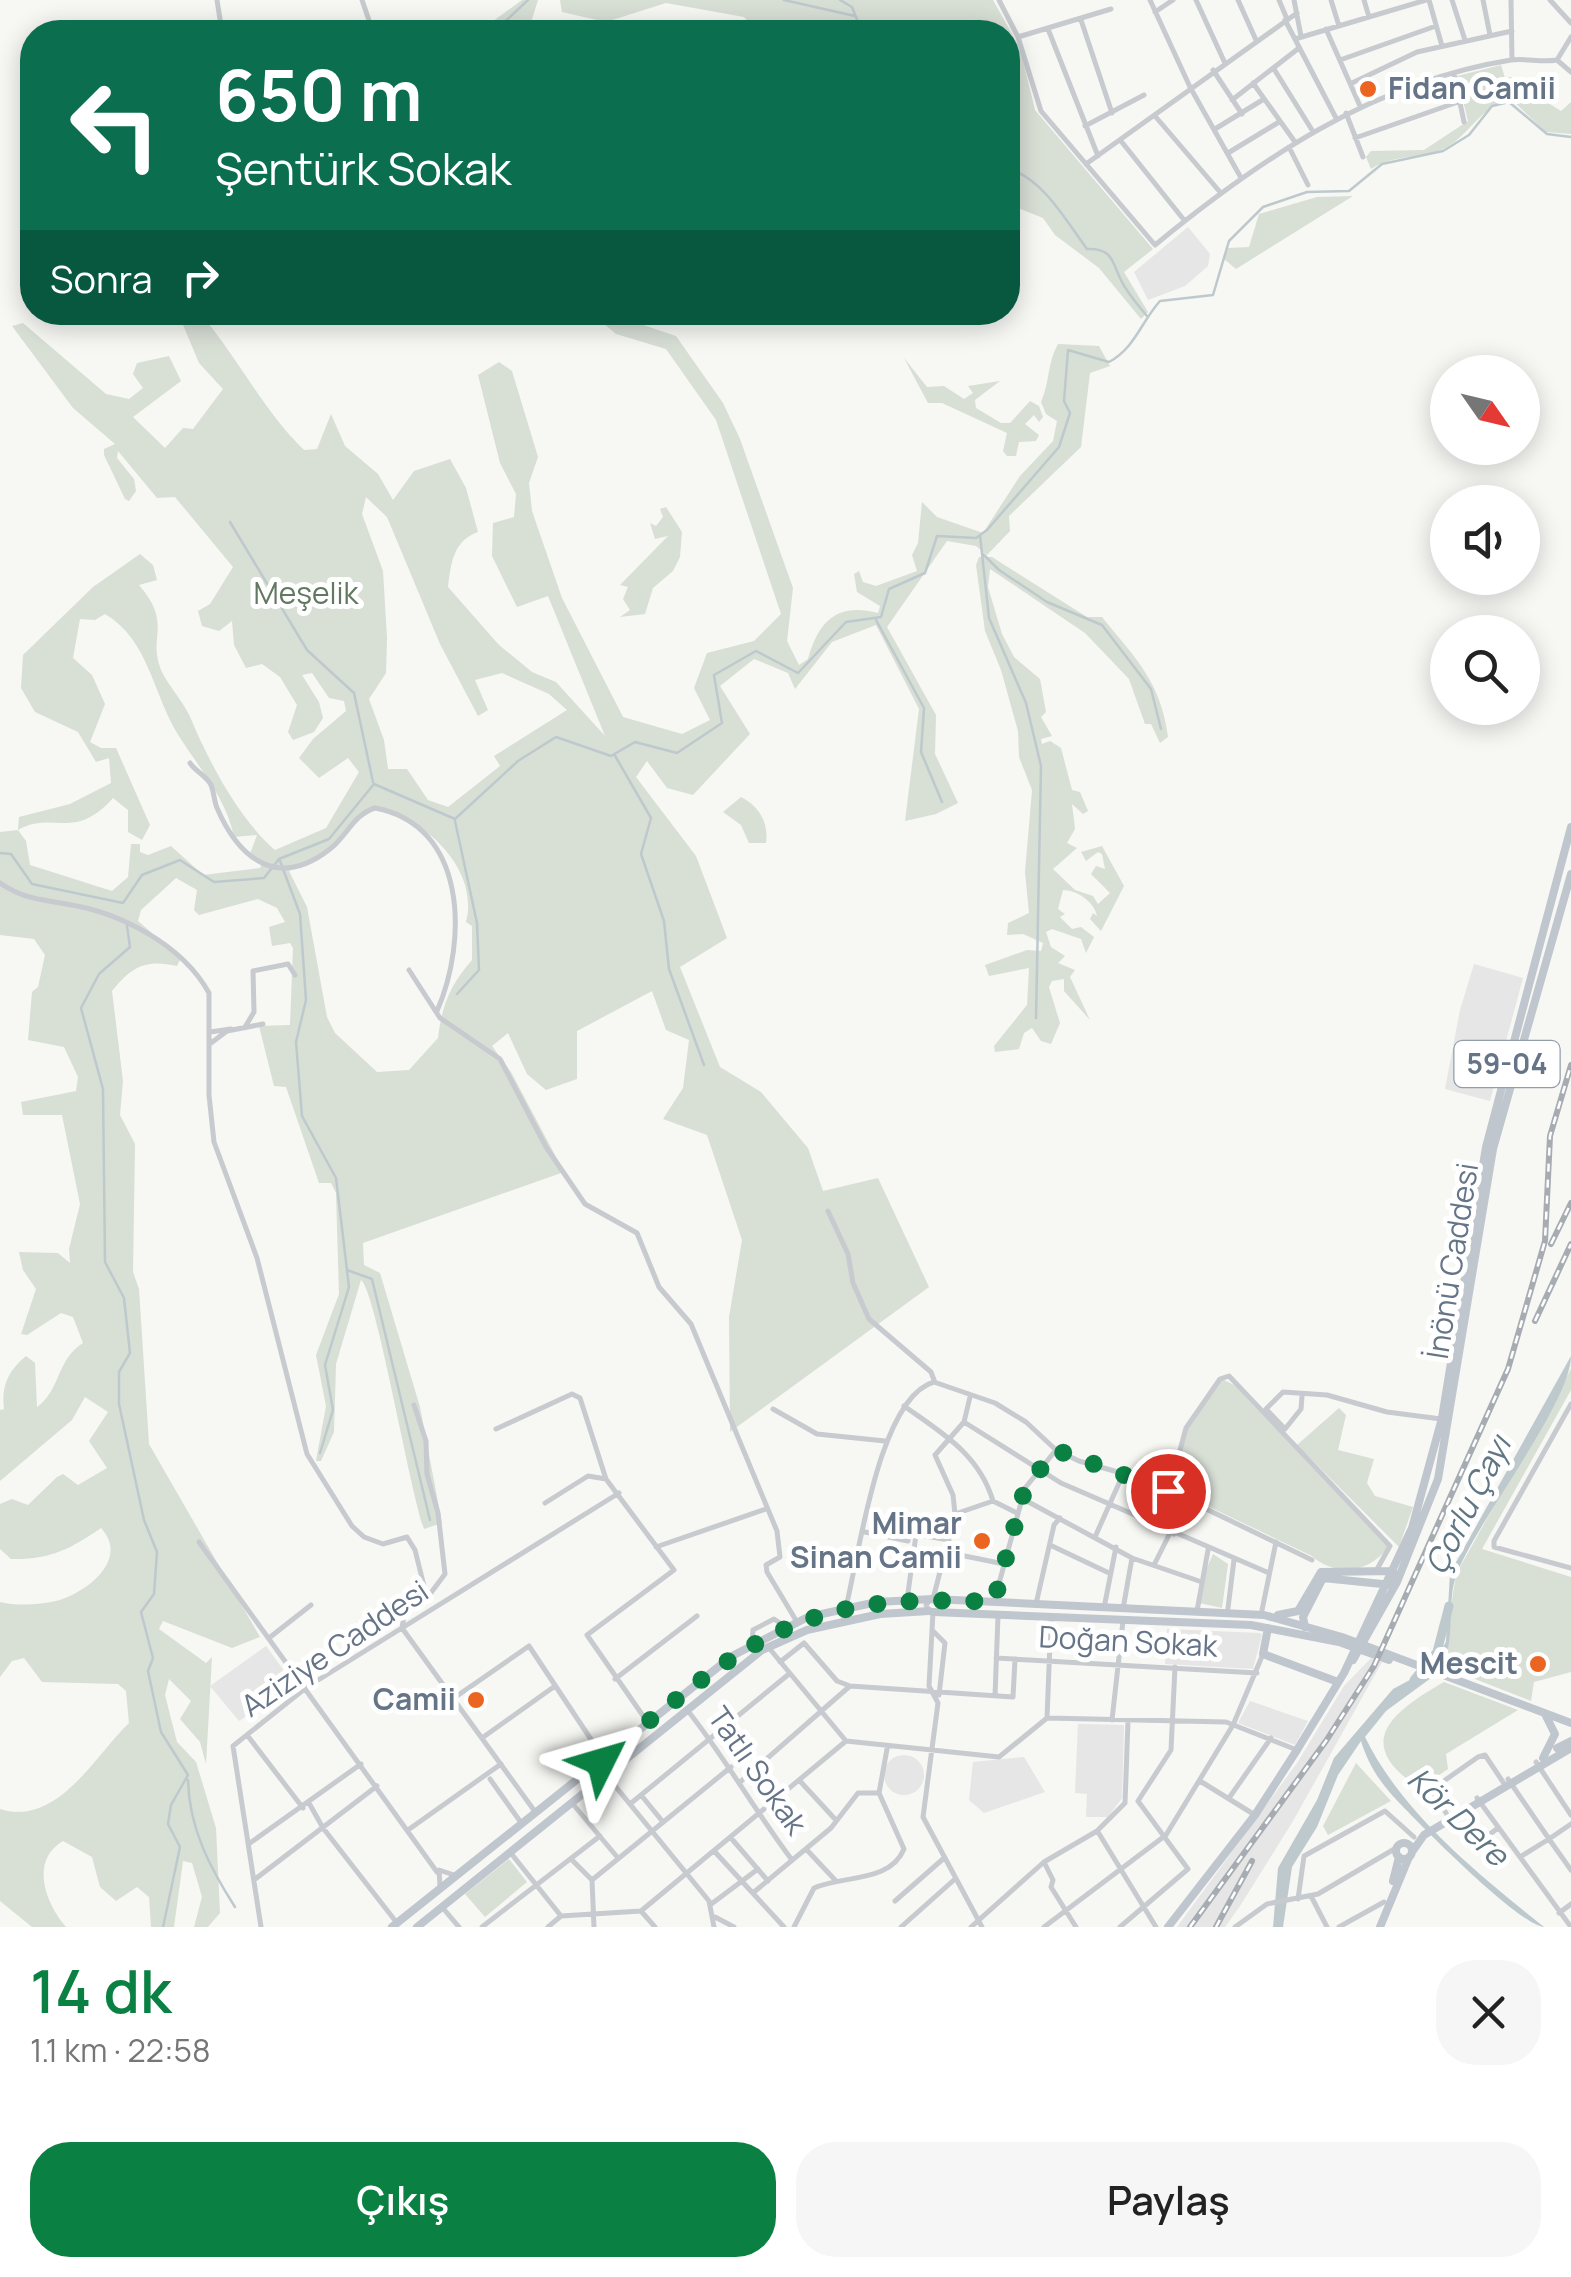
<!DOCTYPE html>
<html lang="tr">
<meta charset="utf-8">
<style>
:root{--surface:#fff;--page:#f6f6f6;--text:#222;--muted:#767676;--accent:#0b8043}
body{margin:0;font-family:Manrope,sans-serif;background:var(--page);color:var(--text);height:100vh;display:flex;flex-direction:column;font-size:38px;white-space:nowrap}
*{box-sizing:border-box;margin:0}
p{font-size:32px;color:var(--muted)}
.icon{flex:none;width:55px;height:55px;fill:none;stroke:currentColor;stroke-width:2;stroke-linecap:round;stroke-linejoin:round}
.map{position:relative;height:1927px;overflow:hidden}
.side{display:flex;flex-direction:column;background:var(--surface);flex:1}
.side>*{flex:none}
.hud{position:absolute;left:20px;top:20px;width:1000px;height:305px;border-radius:40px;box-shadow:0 5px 25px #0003;background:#0b6e4f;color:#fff;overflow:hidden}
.needle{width:65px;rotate:124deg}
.controls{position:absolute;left:1430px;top:355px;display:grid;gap:20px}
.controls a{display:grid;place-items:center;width:110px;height:110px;border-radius:50%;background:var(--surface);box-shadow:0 5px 25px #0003;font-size:50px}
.pin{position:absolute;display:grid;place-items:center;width:85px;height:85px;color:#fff;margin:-42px;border:5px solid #fff;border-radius:50%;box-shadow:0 2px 10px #0007}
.me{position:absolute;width:110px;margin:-55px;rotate:50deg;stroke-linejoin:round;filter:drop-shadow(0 0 8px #0008)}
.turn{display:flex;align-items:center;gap:35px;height:210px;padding:0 30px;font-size:45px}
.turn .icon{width:130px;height:130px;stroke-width:2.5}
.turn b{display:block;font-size:70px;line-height:85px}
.then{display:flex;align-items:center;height:95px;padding:0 30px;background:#0003;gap:20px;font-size:38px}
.round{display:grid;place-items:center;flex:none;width:105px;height:105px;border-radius:40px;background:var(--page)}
.overview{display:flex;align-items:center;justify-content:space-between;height:170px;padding:0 30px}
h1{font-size:60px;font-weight:600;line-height:75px;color:var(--accent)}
.action{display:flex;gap:20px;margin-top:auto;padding:20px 30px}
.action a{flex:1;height:115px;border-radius:40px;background:var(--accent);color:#fff;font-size:40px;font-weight:600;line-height:115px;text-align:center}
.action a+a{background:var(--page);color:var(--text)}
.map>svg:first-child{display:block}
</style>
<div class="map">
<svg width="1571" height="1927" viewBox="0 0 1571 1927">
<rect width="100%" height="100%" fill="#f7f7f4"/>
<path fill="#e5e6e5" d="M1188,227L1210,254L1208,266L1185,286L1148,300L1134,272Z
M1474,964L1523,978L1490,1101L1445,1089L1460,1010Z
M1167,1629L1260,1633L1262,1635L1253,1669L1165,1664Z
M266,1646L290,1679L289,1688L239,1721L210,1686Z
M1371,1658L1382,1662L1293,1821L1240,1906L1225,1927H1177L1297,1763L1344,1686Z
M1250,1701L1308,1721L1295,1745L1238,1723Z
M1078,1724L1124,1725L1122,1798L1108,1817H1086L1087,1794L1075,1793Z
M884 1775a20 20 0 1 1 40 0a20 20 0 1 1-40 0Z
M1024,1757L1045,1792L984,1813L969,1800L973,1762Z"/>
<path fill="#d8dfd5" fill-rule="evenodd" d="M522,0H538L528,32H478Z
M560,0H993L1020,48L1035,110L1153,249L1124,272L1148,312L1141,319L1099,268L1055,235L1043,218L1018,208L1008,197V32H757L744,17L666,3L606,22L562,12Z
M1501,65L1505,78L1512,77L1513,82L1548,83L1545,101L1561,111L1571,102V134L1546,132L1514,102H1503C1480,110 1468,135 1447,147C1423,160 1395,153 1371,169L1366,157L1371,151L1424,150L1468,121L1457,76Z
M1353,196L1236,269L1224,259L1228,248L1249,247L1259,214L1317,197Z
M199,312C237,356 262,409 304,450L317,449L331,414L345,446L378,474L393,500L414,471L450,459L466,488L478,532C453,541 451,563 448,587L499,645L532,672L556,682L605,736L548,596L517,607L492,556L493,523L514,517L516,494L500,463L478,375L499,362L512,371L538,457L529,483L532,511L562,598L623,717L682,734L710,720L694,688L707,653L754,641L781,614L716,420L666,349L616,334L591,313H608L676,336L723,403L740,439L793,588L787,641L799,665L808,659C819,619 839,603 878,613L880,606L857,592L854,574L859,571L863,582L876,586L917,571L912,555L918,543L922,502L937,517L983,533L1020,476L1053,441L1057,421L1046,414L1041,402C1050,382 1047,363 1058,344L1099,346L1110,366L1090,373L1081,447L1009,516L1010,531L987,555L976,546L947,541L887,627L936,715L935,754L958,803L936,814L905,821L919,709L876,625L832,642L795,689L788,673L754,659L720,686L750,734L693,795L667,788L647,761L636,777L696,856L727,938L680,967L720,1067L761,1092L808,1148L823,1191L878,1178L929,1287L730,1432L729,1317L742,1240L707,1135L663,1119L683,1088L689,1040L666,1030L652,991L577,1031V1079L546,1090L527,1074L508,1033L492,1046L511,1072L564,1172L363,1243L364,1265L380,1273L420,1407L442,1523L424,1529C410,1492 376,1291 361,1280L336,1364L334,1432L321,1461H316L326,1406L316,1355L339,1294L336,1193L331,1183H319L286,1087L274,1086L259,1026L290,1025L293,948L290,943L272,946L269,927L285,922L277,908L258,899L199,915L194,910L197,890L176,878L141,910L138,921L181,958L177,966C146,959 132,966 112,991L123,1081L120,1115L135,1144L133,1272L139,1289L149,1444L260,1637L232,1648L163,1621L159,1629L206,1663L212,1657L206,1764L200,1742L180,1719L191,1701L169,1679L165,1695L177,1742L196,1762L216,1828L220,1913L208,1927H194L202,1897L192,1863L183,1861L174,1927H151L149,1897L137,1887L116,1901L100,1887L92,1857L63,1841C29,1861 46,1904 66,1927H32L0,1901V1809C58,1827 95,1755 129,1723L126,1691L118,1684L42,1682L24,1658L12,1661L0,1677V1602C17,1606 39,1605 56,1601C87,1593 130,1559 101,1528C71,1549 49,1560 11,1559L0,1549V1504L12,1499L28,1505L57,1477L63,1474L78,1485L107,1468L89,1441L108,1412L85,1397L72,1420L0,1481V1410L4,1409C1,1386 8,1371 26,1356L35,1363L37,1407C61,1390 56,1360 83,1343L73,1317L61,1313L27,1335L21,1334L36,1289L23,1270L19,1252L58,1253L70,1263L69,1249L80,1204L62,1115H23L21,1102L76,1091L78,1077L64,1047L28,1040L32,992L38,987L45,955L34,939L0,935V832L18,830L19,817L70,804L111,783L109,758L96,762L78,732L35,712L21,688L23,655L93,587L140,554L153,565L157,580L139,585C174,626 146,636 162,672C170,688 184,702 191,719C209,762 239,819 275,850L326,828L359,772L348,758L319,778L299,758L313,739L346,711L344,701L329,698L312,673L302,675L319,702L323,718L314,732L293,740L288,732L297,705L280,677L262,664L246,668L234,645L232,621L219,631L202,626L198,611L210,604L233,567L175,497L157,498L118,451L117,458L134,479L136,491L129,501L125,499L104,455V449L115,444L73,408L12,326L23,323L106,394L129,399L143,388L133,374L137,363L169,356L181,381L133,417L165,448L183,428L193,429L223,389L199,363L178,313ZM366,497L387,517L440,644L478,716L488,710L475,680L502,673L549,694L567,710L494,756L500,766L448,807L428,800L407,769H388L384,740L369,699L386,673L387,638L383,571L362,514ZM105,614C148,639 153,693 177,733C198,767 226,797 234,837L257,835L250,854L262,864L260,868L203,875L171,846L148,855L140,852V844H131L128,877L112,891L30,865L26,841L18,830C53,810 74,842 113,798L128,810V832L142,840L150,825L116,748H101L90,742L105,704L92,675L73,658L80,619L95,620ZM375,808C424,817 480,869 466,922L472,926V960C450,985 442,1005 438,1038L409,1070L377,1072L335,1033L327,1017L307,907L289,871L329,850L367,811Z
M904,358L927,387L944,386L964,399L973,393L968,386L1000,381L975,400L976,408L1001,423H1010L1030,401L1039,406L1043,417L1039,422L1034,415L1025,424L1039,435L1036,441L1019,442L1016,456H1007L1003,451L1007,433L942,403H928Z
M666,507L682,532L680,557L673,571L653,588L645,614L620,617L630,610L623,599L628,587L620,585L668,536L655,539L650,523L656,526L663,517L660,509Z
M979,557H992L1087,617H1102C1136,659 1161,682 1168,737L1160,743L1151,724H1145L1129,679L1085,633L990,569L988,587L1002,634L1014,657L1040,679L1046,712L1041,717L1052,736L1041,739L1042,744L1050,741L1061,748L1072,790L1080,792L1088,811L1083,814L1072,804L1075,829L1067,843L1077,848L1053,869L1075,890L1093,896L1098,904L1110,893L1091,874L1096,866L1105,869L1102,854L1098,852L1086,861L1081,852L1102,846L1124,886L1101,931L1090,919L1093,913L1097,916C1094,901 1076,890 1063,890L1058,909L1065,914L1060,917L1072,929L1081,927L1094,937L1086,953L1081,939L1052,929L1046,932L1051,947L1065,956L1058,963L1075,970L1070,977L1090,1020L1064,991V979L1052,981L1049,987L1060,1023L1051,1044L1041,1041L1032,1028L1024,1033L1019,1049L995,1052L994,1046L1027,1005L1029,968L989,976L985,965L1027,950L1041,951L1043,943L1023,934L1007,935L1008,923L1029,913L1025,872L1032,790L1019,757L1018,731L1001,670L985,631L976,565Z
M741,797C759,806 769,823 766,843H749L741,825L723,812Z
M1571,1369V1390L1482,1549L1571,1577V1672L1534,1682L1531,1701L1442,1666L1456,1574Z
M1222,1379L1234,1385L1388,1547C1370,1573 1335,1577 1312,1556L1172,1489L1188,1428Z
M1339,1408L1346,1415L1338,1450L1374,1459L1367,1483L1375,1496L1413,1507L1399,1547L1297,1445Z
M1213,1554L1228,1564L1222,1608L1199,1603L1201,1581Z
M1444,1682L1518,1710L1446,1754L1448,1769L1420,1788C1349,1743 1395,1710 1444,1682Z
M1356,1763L1391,1801L1328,1835L1323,1826Z
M509,1859L527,1882L485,1917L465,1894Z"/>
<path fill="#bec9ce" d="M1571,1356C1571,1402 1478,1520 1457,1573C1445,1604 1458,1641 1439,1671L1431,1666L1446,1642L1450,1573Z
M1421,1674L1431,1678L1386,1711L1365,1737C1402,1813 1478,1874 1544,1927C1518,1925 1413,1818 1392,1795C1377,1778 1367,1761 1361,1741L1338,1775L1317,1827L1292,1867L1283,1927H1273L1278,1868L1317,1800L1334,1758L1393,1689Z"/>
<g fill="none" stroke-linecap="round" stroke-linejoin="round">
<path stroke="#bec9ce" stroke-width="2.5" d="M784,0L855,16
M840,0L852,7L862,32
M494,32L528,0
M1008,169C1042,177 1067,222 1087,249C1113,248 1112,262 1121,280C1127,293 1138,305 1147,316
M230,522L307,650L354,693L373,782
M980,535L989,618L1026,703L1041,766L1036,1018
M982,553L999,570L1047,602L1102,625L1151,689L1161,729
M876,620L924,708L921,752L942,802
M614,754L651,818L641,854L664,921L669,969L704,1065
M455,821L477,923L479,970L457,994
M0,853L11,854L32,884L123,903L142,875L180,860L214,882L264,878L279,859L329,839L374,784L455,819L518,761L556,737L611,756L635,742L677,753L722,723L714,675L756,651L798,673L846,622L881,617L889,589L925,573L937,536L976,538L987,530L1059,447L1070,413L1064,401L1068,350L1109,362C1135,348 1141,322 1160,301L1213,295L1229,241L1263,207L1307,192L1349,191L1382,164L1443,151L1469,135L1492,106L1509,102L1547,134L1571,137
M280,861L300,914L306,1000L296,1042L302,1116L336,1178L347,1270L372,1279L430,1520
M127,926L130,947L99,974L81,1008L103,1089L105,1262L124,1298L130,1353L119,1372V1404L144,1520L157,1552L154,1594L141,1612L153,1658L148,1671L161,1732L188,1775L171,1805L168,1824L180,1847L163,1927
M320,1453L333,1410L325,1365L349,1287L347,1271
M188,1780C189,1828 210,1868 235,1907"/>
<path stroke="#bec9ce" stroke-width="9" d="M1414,1680L1437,1652L1449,1606"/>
<path stroke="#c7cace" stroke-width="5" d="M217,0L222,32
M362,0L373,32
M999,0L1018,37L1041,111L1155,245C1260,159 1373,82 1511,60C1527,58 1542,63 1557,60L1571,72
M1150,0L1190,87L1240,176
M1196,0L1224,61
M1238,0L1256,40
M1279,0L1287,19
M1294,0L1301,36
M1331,0L1339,26
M1364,0L1369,17
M1429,0L1442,46
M1452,0L1465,40
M1483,0L1490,35
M1511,0L1512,60
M1550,0L1571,23
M1155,12L1173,0
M1081,20L1112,113
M1285,20L1336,118
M1048,29L1098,156
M1326,29L1360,106
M1018,37L1111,9
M1295,39L1426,0
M1340,60L1436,26
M1557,60L1571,37
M1274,69L1312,130
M1213,70L1242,114
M1454,74L1464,122
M1253,83L1295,142
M1352,83L1417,52L1512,31
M1232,100L1299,48
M1346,113L1363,157
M1155,116L1220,192
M1085,126L1144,95
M1215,129L1264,99
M1355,138L1458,102
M1121,141L1184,220
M1289,147L1308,185
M1228,153L1279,122
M1086,164L1297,13
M190,763C196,772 207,776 211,785C214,792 214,801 217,808C240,861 279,889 330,849C347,836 353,815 375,808C467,825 468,940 437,1011
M0,883C24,899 39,899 66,904C119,912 182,944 209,993V1095L214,1142L257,1258L307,1454L352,1526L364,1537L383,1544L407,1537L415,1550L427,1598
M409,970L440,1018L500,1059L546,1147L585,1204L637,1233L659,1287L691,1324L777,1531L780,1557L766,1565L767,1572L797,1622
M245,1027L254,1012L253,971L288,964L295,975
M210,1032L231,1029
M211,1043L227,1031L263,1024
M828,1211L848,1254L853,1283L869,1319L931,1372L934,1380
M1302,1396L1301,1409L1285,1429L1266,1409L1283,1392L1327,1395L1387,1412L1441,1419
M1571,1404L1494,1541V1547L1571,1568
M414,1405L426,1441L427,1474L438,1513L445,1574L427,1598L405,1610L402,1628L536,1813
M904,1406C942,1433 979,1454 993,1501L1017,1513
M773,1409L817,1434L885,1441
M964,1422L1061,1483L1269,1573
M496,1429L572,1394L580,1398L606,1479
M1169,1491L1186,1428L1220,1379L1229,1376L1390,1546L1376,1571
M1023,1499L1132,1558L1199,1581
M545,1503L588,1476L606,1479L674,1570L587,1635L648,1723
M955,1514L993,1501
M865,1532L908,1541V1533L949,1540
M1174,1534L1196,1505
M1095,1537L1124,1472
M199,1542L437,1872
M1050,1545L1109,1573
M656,1547L766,1509
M945,1552L1004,1564
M1154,1565L1170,1533
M907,1600L916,1535
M994,1602L1025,1488L1056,1450
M1036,1604L1054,1525L1060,1518
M846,1607C859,1555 879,1397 934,1382L995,1403L1026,1422L1056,1450L1079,1461L1146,1480L1312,1560
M1104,1608L1116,1547
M1228,1608L1234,1560
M1123,1609L1132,1558
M929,1611L926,1605L934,1595L955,1514L953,1495L935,1455L964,1422L970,1397
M1197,1611L1208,1550
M933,1612L929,1686L938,1703L923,1817L982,1927
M1261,1615L1276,1542
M934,1632L945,1643L939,1695
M269,1638L311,1605
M752,1643L753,1630L774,1619L786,1627
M769,1648L846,1741
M996,1658L1257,1673
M780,1662L804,1643L837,1681L850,1686
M615,1679L697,1616
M995,1696L998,1616
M454,1698L529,1646L604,1759
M688,1711C726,1759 755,1811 792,1860
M1047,1718L1051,1618
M1112,1720L1123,1621
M247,1735L303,1808
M482,1738L555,1686
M1536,1762L1571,1815
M607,1776L709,1901L714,1927
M490,1779L522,1824
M1508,1779L1549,1839L1571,1824
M799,1780L834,1818
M1200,1781L1255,1815
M739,1783L850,1686L1013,1697L1015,1659
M879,1793L887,1749
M641,1795L663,1822
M1229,1798L1271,1738
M1477,1798L1571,1927
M1138,1801L1171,1750L1175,1667
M309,1803L323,1828L397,1923
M572,1803L618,1858
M630,1804L789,1674
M1448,1816L1431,1790L1478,1757L1485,1755L1503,1782
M408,1830L501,1764
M1098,1832L1156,1927
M731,1838L768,1881
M1482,1840L1498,1828
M250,1843L361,1764
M806,1849L836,1881
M510,1852L561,1916
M715,1852L784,1927
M1520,1857L1549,1839L1571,1870
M571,1859L592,1880
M1044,1862L1053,1880L1051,1887L1076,1927
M254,1880L377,1786
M592,1880L731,1767
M592,1880L594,1927
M440,1886L439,1870L454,1875
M754,1892L831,1828L858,1793H879
M1311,1896L1327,1927
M1298,1899L1304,1856L1385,1811L1414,1837
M895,1901L943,1859
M710,1905L758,1869
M442,1907L459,1927
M641,1911L655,1927
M1559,1913L1571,1904
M715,1917L734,1927
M261,1927L233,1746L307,1687L619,1493
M482,1927L600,1836
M548,1927L561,1916L641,1911L846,1741L999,1757L1047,1718L1226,1722L1297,1750
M794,1927L814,1888C843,1875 890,1883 904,1849L879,1793
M901,1927L955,1879
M971,1927L1044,1862L1097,1831L1125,1803L1128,1721
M1044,1927L1166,1835L1233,1725L1263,1654
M1120,1927L1188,1869L1138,1801
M1235,1927L1267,1904L1318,1894L1396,1848
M1339,1927L1384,1902"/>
<path stroke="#c0c6ce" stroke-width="8" d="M933,1612L1251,1625L1339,1642L1389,1660
M1278,1615L1298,1611L1321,1572L1391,1571L1397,1575L1392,1585L1323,1578L1303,1617L1305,1627
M1268,1628L1263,1654L1338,1682
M1353,1660L1397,1582L1438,1479L1493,1149L1571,874
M1557,1748L1571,1741
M1543,1758L1555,1734L1546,1716
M1396 1851a8 8 0 1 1 16 0a8 8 0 1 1-16 0Z
M1412,1852L1424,1835L1571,1748
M1393,1881L1399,1857
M392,1927L732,1656L808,1617L877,1602L933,1599L1264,1615L1342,1637L1571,1723
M417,1927L762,1650L807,1630L880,1614L929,1611
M1168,1927L1255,1815L1297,1750L1344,1673L1412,1528L1442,1418L1486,1147L1571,827
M1380,1927L1409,1857"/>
<defs>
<path id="rail" d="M1551,1244L1571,1203
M1535,1321L1571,1244
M1190,1927L1326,1741L1374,1666L1508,1369L1545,1241L1550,1136L1571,1065
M1216,1927L1252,1861"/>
</defs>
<use href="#rail" stroke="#a7acb3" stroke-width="6"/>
<use href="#rail" stroke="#fff" stroke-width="2.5" stroke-dasharray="8" stroke-linecap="butt"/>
</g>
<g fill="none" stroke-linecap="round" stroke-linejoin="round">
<path stroke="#0b8043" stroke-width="18" stroke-dasharray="0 32.4" d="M601,1762C621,1740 649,1722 672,1703C784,1611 851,1595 994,1602L1025,1488L1056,1450L1168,1491"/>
</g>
<g fill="#eb6420" stroke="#fff" stroke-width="4">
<circle cx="1368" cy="89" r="10"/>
<circle cx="982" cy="1541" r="10"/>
<circle cx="1538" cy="1664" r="10"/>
<circle cx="476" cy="1700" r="10"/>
</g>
<g text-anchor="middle" stroke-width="10" stroke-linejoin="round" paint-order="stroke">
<rect fill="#fff" stroke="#939eab" stroke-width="2.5" x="1454.5" y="1041" width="105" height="46" rx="8"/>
<g font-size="28" font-weight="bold" fill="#657487">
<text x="1507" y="1074">59-04</text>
</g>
<g font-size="30" font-weight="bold" fill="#657487" stroke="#fff" text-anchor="end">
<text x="1388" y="99" text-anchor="start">Fidan Camii</text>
<text x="962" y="1534">Mimar<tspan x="962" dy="34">Sinan Camii</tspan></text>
<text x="1518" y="1674">Mescit</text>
<text x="456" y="1710">Camii</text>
</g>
<g font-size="30" fill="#637860" stroke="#fff">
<text x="306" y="604">Meşelik</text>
</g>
<g font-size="30" fill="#657487" stroke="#fff">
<text transform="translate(1453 1261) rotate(-81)" y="10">İnönü Caddesi</text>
<text transform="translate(1128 1642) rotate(3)" y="10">Doğan Sokak</text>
<text transform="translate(335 1649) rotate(-34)" y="10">Aziziye Caddesi</text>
<text transform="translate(757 1771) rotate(55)" y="10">Tatlı Sokak</text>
</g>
<g font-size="32" font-style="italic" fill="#607683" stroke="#fff">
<text transform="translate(1468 1505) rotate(-63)" y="11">Çorlu Çayı</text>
<text transform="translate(1458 1817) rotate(44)" y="11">Kör Dere</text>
</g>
</g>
</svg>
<div class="controls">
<a><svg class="needle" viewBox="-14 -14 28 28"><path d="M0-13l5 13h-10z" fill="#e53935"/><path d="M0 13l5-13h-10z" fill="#767676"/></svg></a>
<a><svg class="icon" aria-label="sound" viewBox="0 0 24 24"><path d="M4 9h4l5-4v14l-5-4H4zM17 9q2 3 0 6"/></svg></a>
<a><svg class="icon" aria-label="search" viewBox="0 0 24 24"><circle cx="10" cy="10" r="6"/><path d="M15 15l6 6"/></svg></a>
</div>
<div class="pin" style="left:1168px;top:1491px;background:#d93025"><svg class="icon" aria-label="arrive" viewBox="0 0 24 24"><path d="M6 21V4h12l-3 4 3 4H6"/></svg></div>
<svg class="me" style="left:601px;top:1762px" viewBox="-20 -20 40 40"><path d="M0-17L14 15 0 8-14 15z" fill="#0b8043" stroke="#fff" stroke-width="4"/></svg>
<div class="hud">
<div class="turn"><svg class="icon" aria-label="left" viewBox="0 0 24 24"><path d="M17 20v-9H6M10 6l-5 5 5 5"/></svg><div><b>650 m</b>Şentürk Sokak</div></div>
<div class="then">Sonra<svg class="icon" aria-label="right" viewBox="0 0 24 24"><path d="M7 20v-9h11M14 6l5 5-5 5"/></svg></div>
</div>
</div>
<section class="side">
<div class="overview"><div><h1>14 dk</h1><p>1.1 km · 22:58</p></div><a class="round"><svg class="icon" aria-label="close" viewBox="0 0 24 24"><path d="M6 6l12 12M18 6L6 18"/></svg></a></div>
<div class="action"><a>Çıkış</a><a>Paylaş</a></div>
</section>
